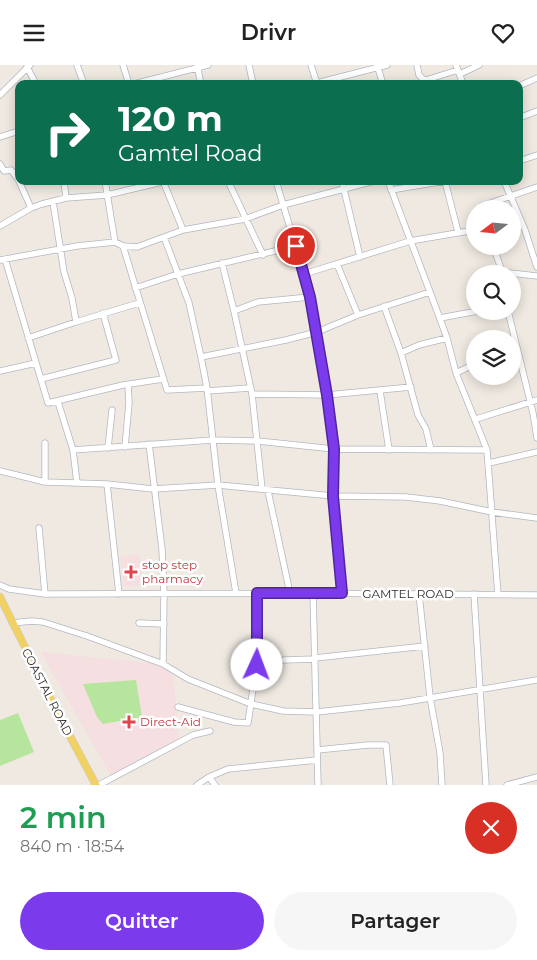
<!DOCTYPE html>
<html lang="fr">
<meta charset="utf-8">
<style>
:root{--surface:#fff;--page:#f6f6f6;--text:#222;--muted:#767676;--accent:#7c3aed}
body{margin:0;font-family:Montserrat,sans-serif;background:var(--page);color:var(--text);height:100vh;display:flex;flex-direction:column;font-size:19px;white-space:nowrap}
*{box-sizing:border-box;margin:0}
p{font-size:16px;color:var(--muted)}
.icon{flex:none;width:28px;height:28px;fill:none;stroke:currentColor;stroke-width:2;stroke-linecap:round;stroke-linejoin:round}
.map{position:relative;height:720px;overflow:hidden}
.side{display:flex;flex-direction:column;background:var(--surface);flex:1}
.side>*{flex:none}
.banner{position:absolute;left:15px;top:15px;width:508px;height:105px;border-radius:10px;box-shadow:0 2px 12px #0003;background:#0b6e4f;color:#fff;overflow:hidden}
.needle{width:32px;rotate:254deg}
.tools{position:absolute;left:466px;top:135px;display:grid;gap:10px}
.tools a{display:grid;place-items:center;width:55px;height:55px;border-radius:50%;background:var(--surface);box-shadow:0 2px 12px #0003;font-size:25px}
.pin{position:absolute;display:grid;place-items:center;width:42px;height:42px;color:#fff;margin:-21px;border:2px solid #fff;border-radius:50%;box-shadow:0 1px 5px #0007}
.me{position:absolute;width:55px;margin:-28px;rotate:2deg;stroke-linejoin:round;filter:drop-shadow(0 0 4px #0008)}
.turn{display:flex;align-items:center;gap:18px;height:105px;padding:0 20px;font-size:22px}
.turn .icon{width:65px;height:65px;stroke-width:2.5}
.turn b{display:block;font-size:35px;line-height:42px}
.round{display:grid;place-items:center;flex:none;width:52px;height:52px;border-radius:26px;background:var(--page)}
.overview{display:flex;align-items:center;justify-content:space-between;height:85px;padding:0 20px}
h1{font-size:30px;font-weight:600;line-height:38px;color:#1e9e55}
.action{display:flex;gap:10px;margin-top:auto;padding:10px 20px}
.action a{flex:1;height:58px;border-radius:30px;background:var(--accent);color:#fff;font-size:20px;font-weight:600;line-height:58px;text-align:center}
.action a+a{background:var(--page);color:var(--text)}
header{display:flex;justify-content:space-between;align-items:center;height:65px;padding:0 20px;background:var(--surface);font-size:22px;font-weight:600}
.map>svg:first-child{display:block}
</style>
<header><svg class="icon" aria-label="menu" viewBox="0 0 24 24"><path d="M4 6h16M4 12h16M4 18h16"/></svg>Drivr<svg class="icon" aria-label="heart" viewBox="0 0 24 24"><path d="M12 20l-8-8c-3-5 5-10 8-4 3-6 11-1 8 4z"/></svg></header>
<div class="map">
<svg width="537" height="720" viewBox="0 0 537 720">
<rect width="100%" height="100%" fill="#efe9e1"/>
<path fill="#f5dfe0" d="M139,489L143,521H123L120,492Z
M41,587L150,598L173,605L179,676L111,711Z"/>
<path fill="#b6e59e" d="M136,615L142,652L103,659L97,652L83,619Z
M18,648L34,687L0,701V655Z"/>
<g fill="none" stroke-linecap="round" stroke-linejoin="round">
<defs>
<path id="minor" d="M77,0L84,19
M123,0L129,19
M197,0L201,19
M249,0L253,19
M311,0L317,19
M377,0L383,19
M417,0L419,10L423,14L426,15L458,5
M456,0L463,19
M27,2L36,19
M460,9L479,0
M134,19L208,0
M313,19L387,0
M519,21L537,13
M0,30L30,0
M519,53L537,46
M0,72L19,66
M519,96L537,90
M0,99L4,106L11,105L19,115
M19,116L31,143
M64,116L66,133
M105,116L115,177
M163,116L183,165
M228,116L263,190
M276,116L304,209L317,267L334,384L333,431L342,528
M342,116L360,192
M388,116L430,227L447,273L456,308L487,385L498,530
M445,116L458,167
M504,116L525,165L537,202
M391,125L445,116
M53,137L64,207L72,233L76,257
M481,144L482,141L537,122
M0,161L31,143L42,139L66,133L107,130L166,116
M164,172L189,238L201,292L207,323L218,420L236,528
M123,181L167,325L207,323
M493,181L503,209
M5,194L48,338L123,320L163,314
M0,195L77,181L115,177L123,181L137,182L183,165L245,154L283,140L374,116
M222,198L234,246L252,329L262,424
M337,199L358,250
M502,207L537,211
M304,209L410,176L475,165
M135,223L178,209L296,181
M384,241L401,288L418,350L426,364L431,385
M234,246L258,237L310,232
M508,246L533,348L537,373
M440,253L478,246
M28,273L76,257L139,238
M401,288L419,280L447,273
M201,292L286,275L317,267L358,250L430,227
M0,306L36,298
M456,308L475,299
M41,314L116,295L103,248
M207,326L250,323
M380,326L389,385
M252,329L327,330L411,322
M58,337L73,385L77,418
M476,354L537,335
M45,378V417
M149,379L162,484L164,529L163,599
M125,382L129,338L128,320
M108,383L112,345
M73,385L213,375L258,376L334,384L487,385
M489,398L537,387
M0,406L45,417L107,419L153,424L218,420L333,431L406,432L440,436L492,447L537,453
M107,419L119,529
M268,426L290,528
M39,463L45,529
M0,520L9,524L45,529L290,528L537,530
M313,528L318,720
M419,529L430,632L440,688L442,720
M474,529L486,720
M12,558L32,556L43,557L87,571L163,599L188,614L251,639L283,646L317,647L400,638L537,615
M139,558L164,559
M315,593L425,581
M284,595L315,594
M178,642L234,657L248,658L258,590L257,528
M317,685L368,680H386L390,720
M209,712L215,720
M99,720L193,670L210,666
M197,720L209,712L228,704L317,695
M507,720L537,712"/>
<path id="major" d="M0,532L64,660L96,720"/>
</defs>
<use href="#minor" stroke="#b4b7c1" stroke-width="7"/>
<use href="#major" stroke="#c9c9c9" stroke-width="8"/>
<use href="#minor" stroke="#fff" stroke-width="5.5"/>
<use href="#major" stroke="#f2d163" stroke-width="7"/>
</g>
<g fill="none" stroke-linecap="round" stroke-linejoin="round">
<defs>
<path id="route" d="M257,600V528H342L333,431L334,384L327,330L310,232L296,181"/>
</defs>
<use href="#route" stroke="#51269a" stroke-width="12"/>
<use href="#route" stroke="#7c3aed" stroke-width="9"/>
</g>
<g fill="#e0444e" stroke="#fff" stroke-width="2">
<path d="M128.5 499.5h5v5h5v5h-5v5h-5v-5h-5v-5h5z"/>
<path d="M126.5 649.5h5v5h5v5h-5v5h-5v-5h-5v-5h5z"/>
</g>
<g text-anchor="middle" stroke-width="5" stroke-linejoin="round" paint-order="stroke">
<g font-size="12" fill="#be3a42" stroke="#fff" text-anchor="start">
<text x="142" y="504">stop step<tspan x="142" dy="14">pharmacy</tspan></text>
<text x="140" y="661">Direct-Aid</text>
</g>
<g font-size="12" fill="#2e2e2e" stroke="#fff">
<text x="408" y="533">GAMTEL ROAD</text>
<text transform="translate(47 627) rotate(63)" y="4">COASTAL ROAD</text>
</g>
</g>
</svg>
<div class="tools">
<a><svg class="needle" viewBox="-14 -14 28 28"><path d="M0-13l5 13h-10z" fill="#e53935"/><path d="M0 13l5-13h-10z" fill="#767676"/></svg></a>
<a><svg class="icon" aria-label="search" viewBox="0 0 24 24"><circle cx="10" cy="10" r="6"/><path d="M15 15l6 6"/></svg></a>
<a><svg class="icon" aria-label="layers" viewBox="0 0 24 24"><path d="M12 4l9 5-9 5-9-5zM3 14l9 5 9-5"/></svg></a>
</div>
<div class="pin" style="left:296px;top:181px;background:#d93025"><svg class="icon" aria-label="arrive" viewBox="0 0 24 24"><path d="M6 21V4h12l-3 4 3 4H6"/></svg></div>
<svg class="me" style="left:257px;top:600px" viewBox="-20 -20 40 40"><circle r="19" fill="#fff"/><path d="M0-13L10 11 0 6-10 11z" fill="#7c3aed"/></svg>
<div class="banner">
<div class="turn"><svg class="icon" aria-label="right" viewBox="0 0 24 24"><path d="M7 20v-9h11M14 6l5 5-5 5"/></svg><div><b>120 m</b>Gamtel Road</div></div>
</div>
</div>
<section class="side">
<div class="overview"><div><h1>2 min</h1><p>840 m · 18:54</p></div><a class="round" style="background:#d93025;color:#fff"><svg class="icon" aria-label="close" viewBox="0 0 24 24"><path d="M6 6l12 12M18 6L6 18"/></svg></a></div>
<div class="action"><a>Quitter</a><a>Partager</a></div>
</section>
